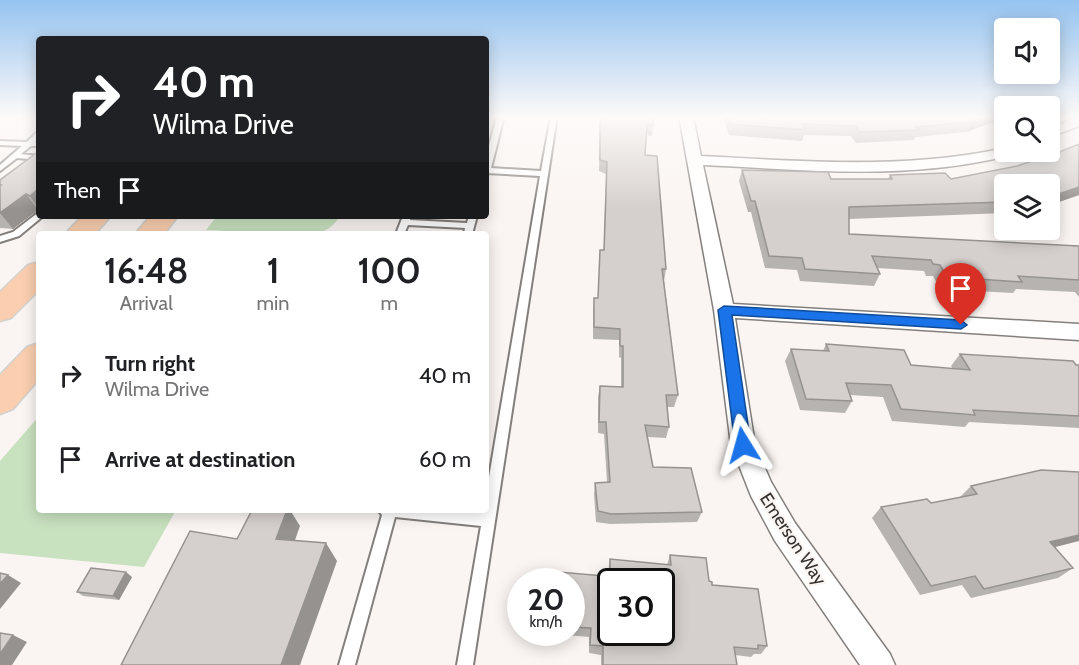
<!DOCTYPE html>
<style>
:root{--surface:#fff;--page:#f2f2f2;--text:#202124;--muted:#757577}
body{margin:0;font-family:Cabin,sans-serif;background:var(--page);color:var(--text);height:100vh;display:flex;flex-direction:column;font-size:22px;white-space:nowrap}
*{box-sizing:border-box;margin:0}
p{font-size:20px;color:var(--muted)}
.icon{flex:none;width:33px;height:33px;fill:none;stroke:currentColor;stroke-width:2;stroke-linecap:round;stroke-linejoin:round}
.map{position:relative;flex:1;overflow:hidden}
.details{position:absolute;left:36px;top:231px;width:453px;height:282px;display:flex;flex-direction:column;background:var(--surface);border-radius:6px;box-shadow:0 3px 15px #0003}
.details>*{flex:none}
.top-card{position:absolute;left:36px;top:36px;width:453px;height:183px;border-radius:6px;box-shadow:0 3px 15px #0003;background:#202124;color:#fff;overflow:hidden}
.tools{position:absolute;left:994px;top:18px;display:grid;gap:12px}
.tools a{display:grid;place-items:center;width:66px;height:66px;border-radius:6px;background:var(--surface);box-shadow:0 3px 15px #0003;font-size:30px}
.speed{position:absolute;left:507px;top:568px;display:flex;gap:12px;font-size:30px;font-weight:700;text-align:center}
.speed>*{display:grid;place-content:center;width:78px;height:78px;border-radius:50%;background:var(--surface);box-shadow:0 3px 15px #0003;line-height:1}
.speed small{font-size:15px;font-weight:400}
.speed .limit{border:3px solid #111;border-radius:9px;background:#fff;color:#111}
.pin{position:absolute;display:grid;place-items:center;width:51px;height:51px;color:#fff;margin:-62px -26px;border-radius:50% 50% 50% 0;rotate:-45deg;box-shadow:0 0 6px #0007}
.pin .icon{rotate:45deg}
.me{position:absolute;width:66px;margin:-33px;rotate:352deg;stroke-linejoin:round;filter:drop-shadow(0 0 4px #0008)}
.turn{display:flex;align-items:center;gap:21px;height:126px;padding:0 18px;font-size:27px}
.turn .icon{width:78px;height:78px;stroke-width:2.5}
.turn b{display:block;font-size:42px;line-height:51px}
.then{display:flex;align-items:center;height:57px;padding:0 18px;background:#0003;gap:12px;font-size:22px}
.eta{display:flex;justify-content:space-evenly;align-items:center;height:102px;text-align:center}
.eta b{font-size:36px;font-weight:600;line-height:42px}
ul{padding:0;list-style:none}
li{display:flex;align-items:center;gap:18px;height:84px;padding:0 18px}
li div{flex:1}
li b{display:block;font-size:22px}
li em{font-style:normal}
.map>svg:first-child{display:block}
</style>
<div class="map">
<svg width="1079" height="665" viewBox="0 0 1079 665">
<rect width="100%" height="100%" fill="#faf5f2"/>
<path fill="#c8e1bf" d="M217,216H340C335,225 326,232 314,234C283,238 238,231 206,230Z
M39,416V510H176L144,567L0,553V461Z"/>
<g fill="none" stroke-linecap="round" stroke-linejoin="round">
<defs>
<path id="service" d="M497,116H504L491,168L541,171L551,116H557L473,665H457L481,526L395,517L355,665H339L382,515L378,510H451L483,513V510H486V495L540,176L486,173V157Z
M36,133H39V139L35,142L37,144L36,146H31L21,154L39,156V160L17,158L0,171V165L22,146L0,145V141L27,142Z
M39,212V216L42,217L19,236L0,242V236L13,232Z
M403,216H411L410,220L467,223L469,216H477L472,234H464L465,228L408,225L404,234H396Z"/>
<path id="minor" d="M679,116H693L701,156C804,161 904,170 1005,148V152H1013L1011,155C909,181 807,170 703,165L733,304L1079,324V340L735,318L755,445L771,482L795,523L890,654L895,665H860L775,541L751,496L731,445L714,310Z
M1079,117V126L1050,137V128Z"/>
<path id="primary" d="M82,216H111L95,234H65Z
M150,216H178L164,234H135Z
M39,262V290L11,318L0,321V292L28,265Z
M39,343V379L13,409L0,414V375L27,347Z"/>
</defs>
<use href="#service" stroke="#837f7c" stroke-width="4"/>
<use href="#minor" stroke="#837f7c" stroke-width="3"/>
<use href="#primary" stroke="#d2d2d1" stroke-width="3"/>
<use href="#service" fill="#fff" fill-rule="evenodd"/>
<use href="#minor" fill="#fff" fill-rule="evenodd"/>
<use href="#primary" fill="#faceaf" fill-rule="evenodd"/>
</g>
<path fill="#b7b3b0" d="M600,116L653,125L652,136L646,135L645,155L666,269L664,281L678,395L674,407H667L669,427L666,438L648,437L653,467L702,512L697,522L610,524L596,522L594,494L595,483L607,482L604,434L598,433V397L600,386L621,387V358L619,357V340L593,339V309L594,298H598L600,250H604L606,174L599,171Z
M723,116H1005V117L967,132L915,137L914,140L856,143L851,136L804,135L802,141L729,135Z
M1079,144V195L1050,205V184H1005V213L849,219V234L1079,246V297L1075,292L1016,289L1013,293L940,289L933,276H926L924,271L877,268L880,274L874,286L800,281L797,270L765,268L751,212H748L739,181L742,170L828,172L831,179H888L890,175L945,173L951,179L1017,166L1057,153Z
M39,151V211L38,210L13,229L0,228V180Z
M826,344L911,365L953,369L951,366L960,354L1079,365V428L969,422L965,427L892,421L883,397L850,395L852,401L845,413L800,410L785,361L791,349L823,351Z
M971,486L1055,547L1073,568L1058,578L971,598L962,585L920,595L872,518L881,507L931,503L960,497Z
M670,555L712,585L767,646L761,654H754L751,657L735,655L737,665H601V655L589,653V637L555,634L572,633V582L604,576V572H608L610,559L667,565Z
M132,577L119,600L83,596L77,592Z"/>
<path fill="#959290" d="M986,116H1005V117L967,132L972,122Z
M1079,187V195L1050,205V197Z
M39,188V209L30,196Z
M26,194L38,210L13,229L0,213Z
M287,510H290L300,526L289,557L276,539Z
M1079,535V541L1036,552L1050,542Z
M326,543L337,561L300,665H281Z
M126,572L132,577L119,600L113,596Z
M8,575L21,583L0,609V584Z
M13,635L27,642L12,665H0V654Z"/>
<path fill="#d5d0cd" stroke="#959290" stroke-width="1.5" fill-rule="evenodd" d="M600,116H653V125H647L645,155L657,156L666,269H662L678,395H666L669,427L645,425L653,467L691,468L702,512L611,514L598,511L595,483L610,482L606,422H599L600,386L623,387V346H620V329L594,327V298H598L600,250H604L607,162L600,160Z
M729,116H986L972,122L916,127L919,130L860,132L855,126L803,124L806,130L731,124Z
M1079,144V187L1050,197V184H1005V202L849,207V234L1079,246V280L1018,276L1022,282L947,277L940,265L933,264L931,260L872,256L880,274L805,269L802,258L769,256L755,201H751L742,170L828,172L831,179H892L890,175L945,173L951,179L1017,166L1057,153Z
M39,151V188L30,196L26,194L0,213V186L1,185H0V180Z
M826,344L904,350L911,365L970,370L960,354L1073,361L1076,365H1079V416L973,410L975,415L901,409L891,385L846,383L852,401L806,399L791,349L829,351Z
M1041,470L1079,472V535L1050,542L1073,568L984,589L975,576L931,586L881,507L927,499L931,503L977,494L971,486Z
M252,510H287L276,539L326,543L281,665H121L190,531L237,539Z
M670,555L706,558L709,581L712,582V585L758,589L767,646L758,645V649L734,647L737,665H603V646L590,645L591,628L572,627V582H559V572L604,576V572H610V559L671,565ZM610,582H662V633H610Z
M91,568L126,572L113,596L77,592Z
M0,573L8,575L0,584Z
M0,633L13,635L0,654Z"/>
<linearGradient id="sky" x2="0" y2="1"><stop stop-color="#95c3f0"/><stop offset="0.56" stop-color="#fdfaf9"/><stop offset="1" stop-color="#fdfaf9" stop-opacity="0"/></linearGradient>
<rect width="1079" height="209" fill="url(#sky)"/>
<path fill="#1a73e8" stroke="#114b97" stroke-width="1.5" d="M724,306L961,320L967,325L961,329L732,315L751,445L749,450L743,452L738,450L735,445L718,310Z"/>
<g text-anchor="middle" stroke-width="4.5" stroke-linejoin="round" paint-order="stroke">
<g font-size="18" fill="#323130" stroke="#faf5f2">
<text transform="translate(793 539) rotate(57)" y="6">Emerson Way</text>
</g>
</g>
</svg>
<div class="tools">
<a><svg class="icon" aria-label="sound" viewBox="0 0 24 24"><path d="M4 9h4l5-4v14l-5-4H4zM17 9q2 3 0 6"/></svg></a>
<a><svg class="icon" aria-label="search" viewBox="0 0 24 24"><circle cx="10" cy="10" r="6"/><path d="M15 15l6 6"/></svg></a>
<a><svg class="icon" aria-label="layers" viewBox="0 0 24 24"><path d="M12 4l9 5-9 5-9-5zM3 14l9 5 9-5"/></svg></a>
</div>
<div class="speed"><div>20<small>km/h</small></div><div class="limit">30</div></div>
<div class="pin" style="left:961px;top:325px;background:#d93025"><svg class="icon" aria-label="arrive" viewBox="0 0 24 24"><path d="M6 21V4h12l-3 4 3 4H6"/></svg></div>
<svg class="me" style="left:743px;top:445px" viewBox="-20 -20 40 40"><path d="M0-17L14 15 0 8-14 15z" fill="#1a73e8" stroke="#fff" stroke-width="4"/></svg>
<div class="top-card">
<div class="turn"><svg class="icon" aria-label="right" viewBox="0 0 24 24"><path d="M7 20v-9h11M14 6l5 5-5 5"/></svg><div><b>40 m</b>Wilma Drive</div></div>
<div class="then">Then<svg class="icon" aria-label="arrive" viewBox="0 0 24 24"><path d="M6 21V4h12l-3 4 3 4H6"/></svg></div>
</div>
<section class="details">
<div class="eta">
<div><b>16:48</b><p>Arrival</p></div>
<div><b>1</b><p>min</p></div>
<div><b>100</b><p>m</p></div>
</div>
<ul>
<li><svg class="icon" aria-label="right" viewBox="0 0 24 24"><path d="M7 20v-9h11M14 6l5 5-5 5"/></svg><div><b>Turn right</b><p>Wilma Drive</p></div><em>40 m</em></li>
<li><svg class="icon" aria-label="arrive" viewBox="0 0 24 24"><path d="M6 21V4h12l-3 4 3 4H6"/></svg><div><b>Arrive at destination</b></div><em>60 m</em></li>
</ul>
</section>
</div>
